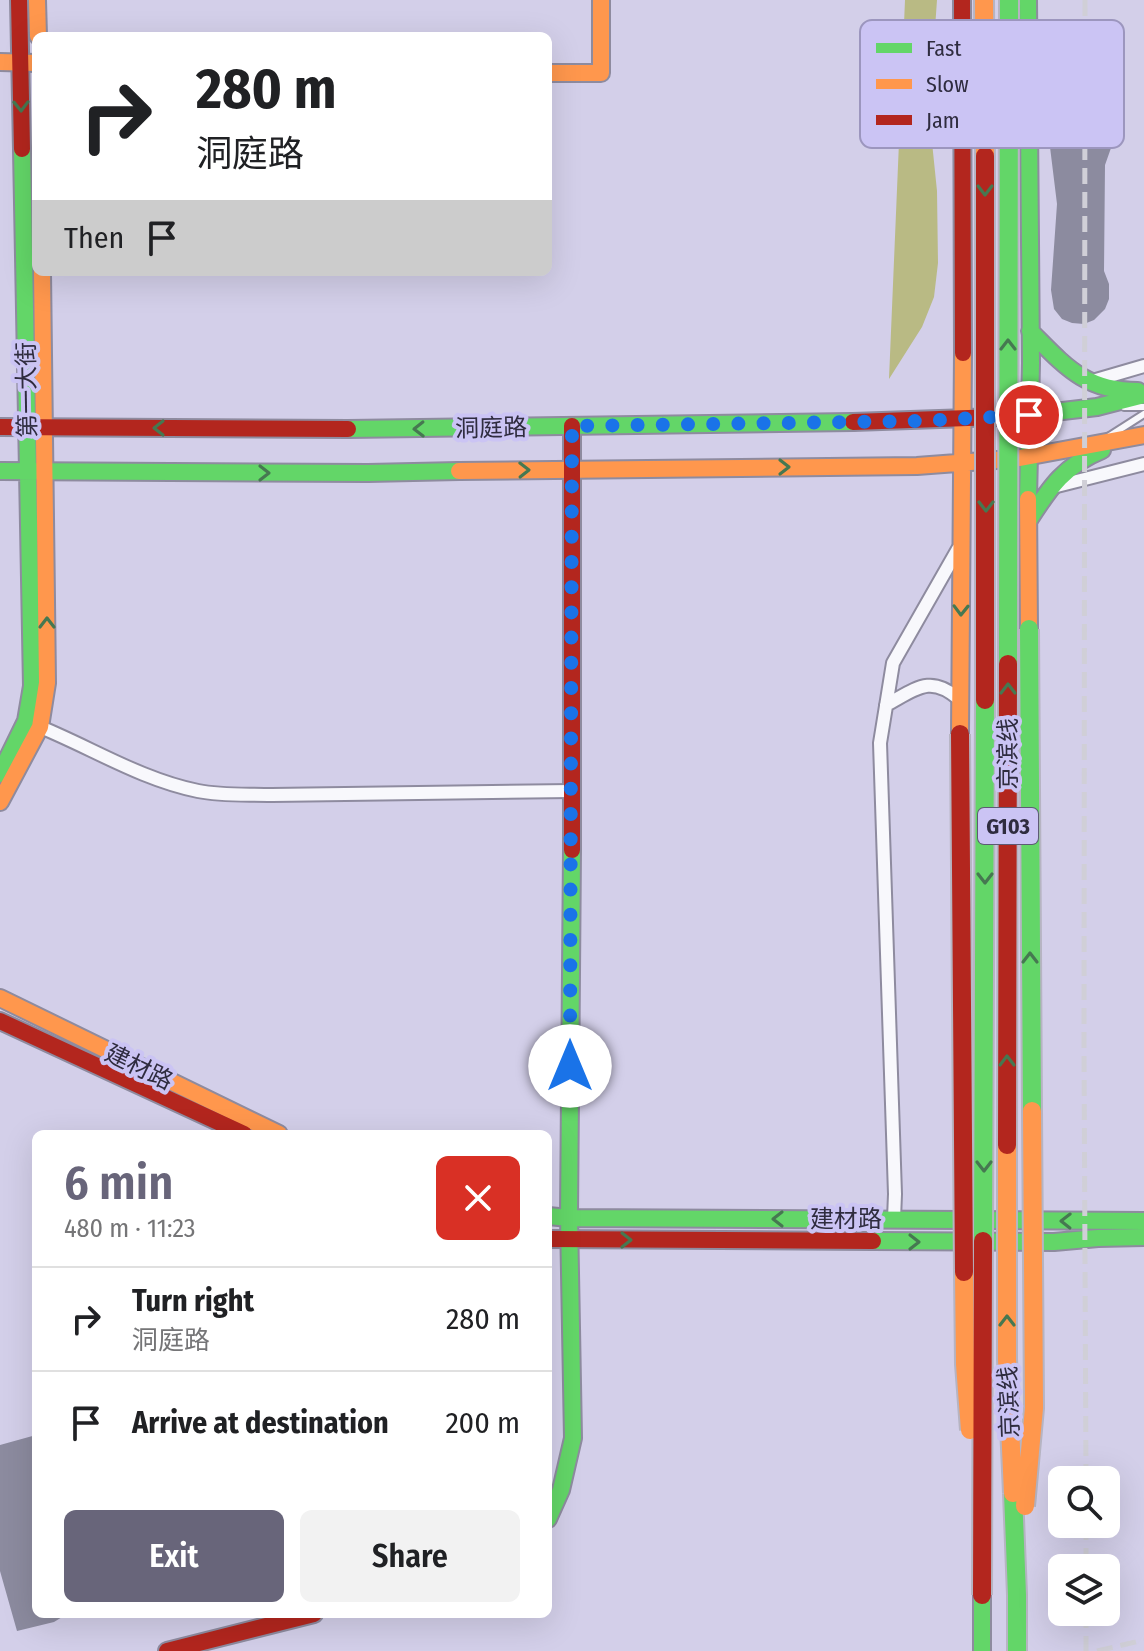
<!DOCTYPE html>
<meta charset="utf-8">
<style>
:root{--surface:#fff;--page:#f2f2f2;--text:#202124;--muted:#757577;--line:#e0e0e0;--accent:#68657a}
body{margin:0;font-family:"Fira Sans Condensed","Noto Sans SC",sans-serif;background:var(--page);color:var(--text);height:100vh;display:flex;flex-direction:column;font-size:30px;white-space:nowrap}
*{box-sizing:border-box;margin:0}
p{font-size:26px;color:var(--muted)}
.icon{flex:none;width:44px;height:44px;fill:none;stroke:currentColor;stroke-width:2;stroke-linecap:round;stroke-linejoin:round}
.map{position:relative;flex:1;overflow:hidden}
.panel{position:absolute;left:32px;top:1130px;width:520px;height:488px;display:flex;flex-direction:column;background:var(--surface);border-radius:12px;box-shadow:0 8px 32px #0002}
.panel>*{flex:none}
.guide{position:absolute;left:32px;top:32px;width:520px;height:244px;border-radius:12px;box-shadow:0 8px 32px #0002;background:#fff;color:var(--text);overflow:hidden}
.tools{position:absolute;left:1048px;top:1466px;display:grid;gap:16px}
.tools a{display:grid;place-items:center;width:72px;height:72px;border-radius:12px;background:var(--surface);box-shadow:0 8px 32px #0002;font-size:40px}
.pin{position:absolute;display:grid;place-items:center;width:68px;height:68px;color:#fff;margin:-34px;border:4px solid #fff;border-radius:50%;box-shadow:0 2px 8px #0007}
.me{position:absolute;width:88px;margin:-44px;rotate:0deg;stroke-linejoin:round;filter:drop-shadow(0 0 6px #0008)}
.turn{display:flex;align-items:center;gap:28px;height:168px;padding:0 32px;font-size:36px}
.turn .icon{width:104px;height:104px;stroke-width:2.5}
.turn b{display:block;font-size:56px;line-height:68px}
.then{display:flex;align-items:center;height:76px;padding:0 32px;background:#0003;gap:16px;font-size:30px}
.round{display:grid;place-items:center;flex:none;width:84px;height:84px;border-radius:12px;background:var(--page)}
.overview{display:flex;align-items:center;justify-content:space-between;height:136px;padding:0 32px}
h1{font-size:48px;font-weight:600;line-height:60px;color:var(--accent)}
.cta{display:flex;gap:16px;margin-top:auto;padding:16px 32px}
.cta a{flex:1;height:92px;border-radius:12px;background:var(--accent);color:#fff;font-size:32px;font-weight:600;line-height:92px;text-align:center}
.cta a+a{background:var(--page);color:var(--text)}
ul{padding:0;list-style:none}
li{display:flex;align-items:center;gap:24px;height:104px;padding:0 32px;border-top:2px solid var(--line)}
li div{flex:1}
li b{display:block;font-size:30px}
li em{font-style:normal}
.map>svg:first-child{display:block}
</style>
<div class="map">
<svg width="1144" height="1651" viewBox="0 0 1144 1651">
<rect width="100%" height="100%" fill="#d3cfe9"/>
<path fill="#b9ba84" d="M905,0H937L929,113L937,191L938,263L934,297L922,327L889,379Z"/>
<path fill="#8c8b9f" d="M1083,104L1096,109L1105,116L1110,122L1113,135L1111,148L1105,165L1104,271L1109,284V299L1105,309L1094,320L1084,324L1072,323L1062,319L1054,309L1051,290L1057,204L1050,147L1052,129L1057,116L1070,106Z
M36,1435V1614H67L54,1622L17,1631L0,1571V1445Z"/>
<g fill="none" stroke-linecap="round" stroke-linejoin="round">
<defs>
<path id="lane" d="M1124,407H1144
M1108,437L1144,414"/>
<path id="street" d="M1089,382L1144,366
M1049,488L1144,464
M886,705C916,689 930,674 959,699
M33,724C89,746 139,779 198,791C222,796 247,794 272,795L572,791
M894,1219L895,1194L880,743L893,663L958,549"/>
<path id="fast" d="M1028,0L1031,363L1028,499
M1030,331C1065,366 1085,391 1138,391
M1020,416L1097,407L1144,395
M348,429L853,422
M0,471L368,473L459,471
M1029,520C1050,487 1065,465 1102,450
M0,774L26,721L32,686L22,149
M548,1216L569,1218L1144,1221
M873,1241L1054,1242L1098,1238L1144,1237
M548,1519L561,1490L573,1438L569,1218L572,850
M982,1595V1651"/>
<path id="slow" d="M37,0L38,36
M0,62L36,63
M548,73H601V0
M1020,458L1144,435
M459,471L917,466L997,460
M1028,499L1029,629
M960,734L963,353
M0,802L40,727L47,683L42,272
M0,998L279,1134"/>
<path id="jam" d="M19,0L22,149
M962,0L963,353
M853,422L997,417
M0,427L348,429
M572,850V426
M0,1021L244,1134
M548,1239L873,1241
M167,1651L314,1614"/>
</defs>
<use href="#lane" stroke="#8e8b9f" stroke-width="10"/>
<use href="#street" stroke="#8e8b9f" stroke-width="16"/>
<use href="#fast" stroke="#8e8b9f" stroke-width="20"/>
<use href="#slow" stroke="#8e8b9f" stroke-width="20"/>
<use href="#jam" stroke="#8e8b9f" stroke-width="20"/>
<use href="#lane" stroke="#f8f8fc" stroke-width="6"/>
<use href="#street" stroke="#f8f8fc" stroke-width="12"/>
<use href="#fast" stroke="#63d668" stroke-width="16"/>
<use href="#slow" stroke="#ff974d" stroke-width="16"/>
<use href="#jam" stroke="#b3261e" stroke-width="16"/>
<path stroke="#d0cfd7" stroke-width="5" stroke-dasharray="16 8" stroke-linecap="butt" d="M1085,0L1084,1045L1086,1480
M1086,1524V1568
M1086,1612V1651
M1097,1651L1144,1640"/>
<defs>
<path id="fast-bridge" d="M1029,629L1032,1111
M1008,664L1009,0
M983,1241L985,700
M1013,1493L1017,1595V1651"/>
<path id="slow-bridge" d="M984,0L985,156
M1007,1145V1359L1013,1493
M964,1272L965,1364L970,1430
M1025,1506L1034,1408L1032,1111"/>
<path id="jam-bridge" d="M985,156V700
M960,734L964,1272
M1007,1145L1008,664
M982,1595L983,1241"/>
</defs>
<use href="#fast-bridge" stroke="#b6b4c2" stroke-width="22" stroke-linecap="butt"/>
<use href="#slow-bridge" stroke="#b6b4c2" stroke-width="22" stroke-linecap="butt"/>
<use href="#jam-bridge" stroke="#b6b4c2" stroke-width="22" stroke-linecap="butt"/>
<use href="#fast-bridge" stroke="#63d668" stroke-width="18"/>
<use href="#slow-bridge" stroke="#ff974d" stroke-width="18"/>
<use href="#jam-bridge" stroke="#b3261e" stroke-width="18"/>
</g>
<defs><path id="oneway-chevron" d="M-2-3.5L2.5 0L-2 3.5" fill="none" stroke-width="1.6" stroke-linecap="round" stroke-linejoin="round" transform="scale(2)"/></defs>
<g stroke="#467851">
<use href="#oneway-chevron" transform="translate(21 106) rotate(89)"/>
<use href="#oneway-chevron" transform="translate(985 190) rotate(90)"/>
<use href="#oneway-chevron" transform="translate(1008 345) rotate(-90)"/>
<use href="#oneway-chevron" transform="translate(159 428) rotate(-180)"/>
<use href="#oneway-chevron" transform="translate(419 429) rotate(179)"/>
<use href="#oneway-chevron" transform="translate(784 467)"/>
<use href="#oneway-chevron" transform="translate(524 470) rotate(-1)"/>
<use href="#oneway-chevron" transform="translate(264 473)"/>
<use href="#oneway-chevron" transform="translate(986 506) rotate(90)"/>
<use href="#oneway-chevron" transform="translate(961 610) rotate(91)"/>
<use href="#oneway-chevron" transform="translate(47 623) rotate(-90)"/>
<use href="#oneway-chevron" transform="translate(1008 689) rotate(-90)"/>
<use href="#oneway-chevron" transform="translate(985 878) rotate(90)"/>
<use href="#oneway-chevron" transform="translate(1030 958) rotate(-90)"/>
<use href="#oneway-chevron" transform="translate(1007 1061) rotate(-90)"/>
<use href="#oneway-chevron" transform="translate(984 1166) rotate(90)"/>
<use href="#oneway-chevron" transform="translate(778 1219) rotate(-180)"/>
<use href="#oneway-chevron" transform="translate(1066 1221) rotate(-179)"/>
<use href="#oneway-chevron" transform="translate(626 1240)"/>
<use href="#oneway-chevron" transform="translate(914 1242)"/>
<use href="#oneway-chevron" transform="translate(1007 1321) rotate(-90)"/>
</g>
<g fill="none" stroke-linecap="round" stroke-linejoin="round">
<path stroke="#1a73e8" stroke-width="14" stroke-dasharray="0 25.2" d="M570,1066L572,426L920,421L1029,415"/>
</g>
<g text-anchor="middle" stroke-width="8" stroke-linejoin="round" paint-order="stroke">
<rect fill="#cbc4f4" stroke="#5e5a75" stroke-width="2" x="978" y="808" width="60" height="36" rx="6"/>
<g font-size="22" font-weight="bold" fill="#2f2c3f">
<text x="1008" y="834">G103</text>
</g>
<g font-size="24" fill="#2f2c3f" stroke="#cbc4f4">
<text transform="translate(27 390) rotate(-91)" y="8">第一大街</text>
<text transform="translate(491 428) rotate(-1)" y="8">洞庭路</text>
<text transform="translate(1008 754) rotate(-90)" y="8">京滨线</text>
<text transform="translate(139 1067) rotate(26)" y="8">建材路</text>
<text x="846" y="1227">建材路</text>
<text transform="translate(1009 1402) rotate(-92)" y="8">京滨线</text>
</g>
</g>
<rect x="860" y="20" width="264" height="128" rx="12" fill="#cbc4f4" stroke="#9c96be" stroke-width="2"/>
<rect x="876" y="43" width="36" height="10" fill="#63d668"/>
<rect x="876" y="79" width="36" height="10" fill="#ff974d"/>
<rect x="876" y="115" width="36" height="10" fill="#b3261e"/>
<g font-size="22" fill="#2f2c3f">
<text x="926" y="56">Fast</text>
<text x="926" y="92">Slow</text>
<text x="926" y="128">Jam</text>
</g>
</svg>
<div class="tools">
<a><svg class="icon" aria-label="search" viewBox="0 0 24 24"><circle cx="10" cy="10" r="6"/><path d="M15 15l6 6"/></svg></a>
<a><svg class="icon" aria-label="layers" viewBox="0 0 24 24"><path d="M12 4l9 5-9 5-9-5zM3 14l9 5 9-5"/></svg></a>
</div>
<div class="pin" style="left:1029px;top:415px;background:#d93025"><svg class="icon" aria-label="arrive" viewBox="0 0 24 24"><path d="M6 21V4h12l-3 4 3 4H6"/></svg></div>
<svg class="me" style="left:570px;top:1066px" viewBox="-20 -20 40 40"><circle r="19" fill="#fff"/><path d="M0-13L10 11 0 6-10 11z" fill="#1a73e8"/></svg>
<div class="guide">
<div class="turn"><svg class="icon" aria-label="right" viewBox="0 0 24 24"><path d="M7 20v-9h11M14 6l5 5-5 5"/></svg><div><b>280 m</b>洞庭路</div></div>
<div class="then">Then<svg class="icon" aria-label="arrive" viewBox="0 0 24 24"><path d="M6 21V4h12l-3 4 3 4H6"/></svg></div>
</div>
<section class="panel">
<div class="overview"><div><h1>6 min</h1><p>480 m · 11:23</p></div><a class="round" style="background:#d93025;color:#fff"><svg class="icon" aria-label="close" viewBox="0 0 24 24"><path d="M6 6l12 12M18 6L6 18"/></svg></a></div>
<ul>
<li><svg class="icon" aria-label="right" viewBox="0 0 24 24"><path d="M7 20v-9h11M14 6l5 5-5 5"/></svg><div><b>Turn right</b><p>洞庭路</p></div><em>280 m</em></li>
<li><svg class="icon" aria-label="arrive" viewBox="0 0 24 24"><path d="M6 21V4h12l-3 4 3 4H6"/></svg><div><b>Arrive at destination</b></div><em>200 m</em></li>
</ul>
<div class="cta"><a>Exit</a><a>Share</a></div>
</section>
</div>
